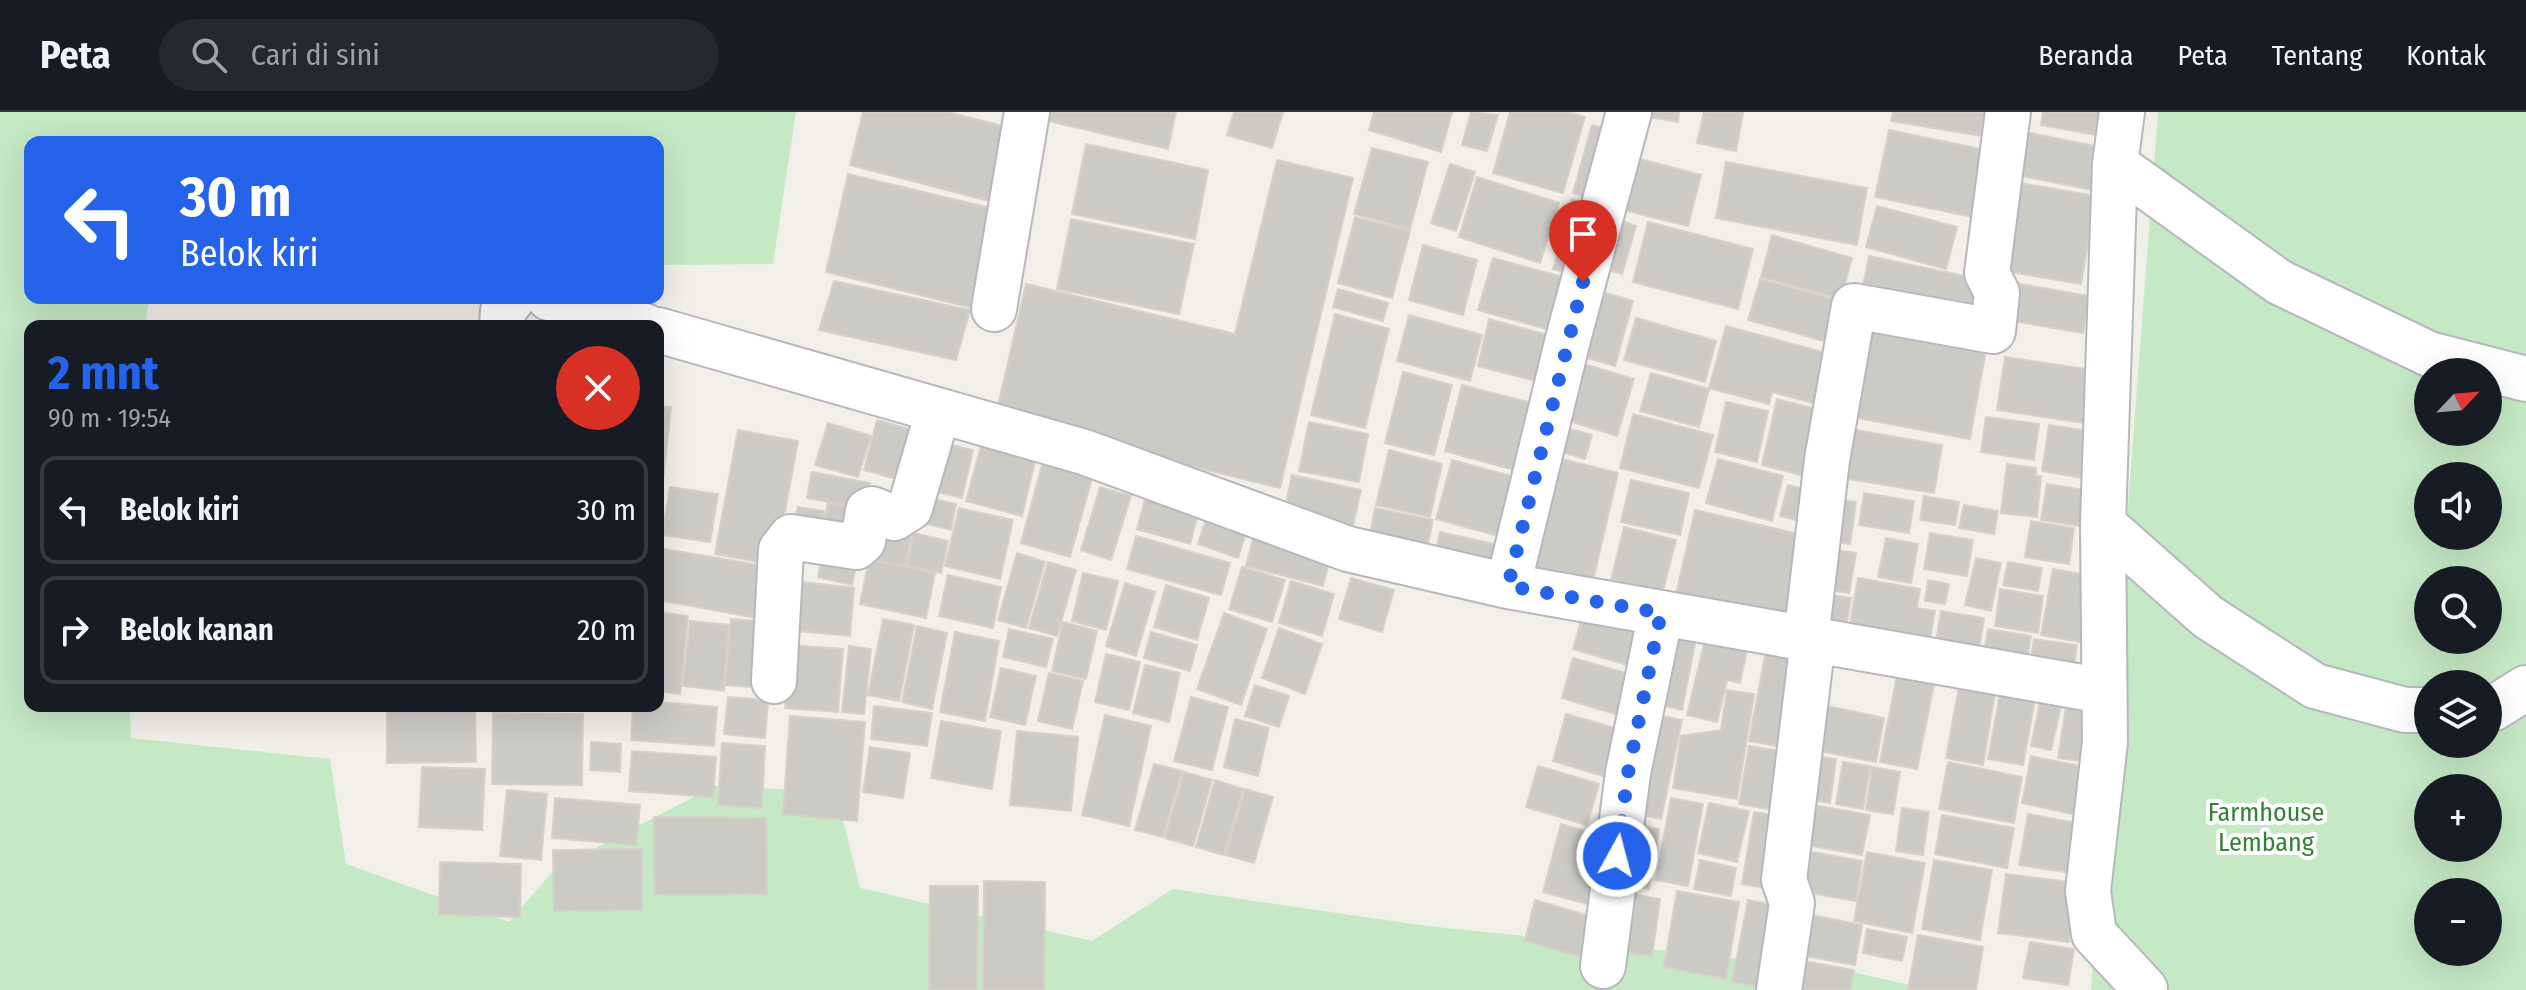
<!DOCTYPE html>
<html lang="id">
<meta charset="utf-8">
<style>
:root{--surface:#171b24;--page:#242831;--text:#f1f3f6;--muted:#9ea1a6;--line:#363941;--accent:#2563eb}
body{margin:0;font-family:"Fira Sans Condensed",sans-serif;background:var(--page);color:var(--text);height:100vh;display:flex;flex-direction:column;font-size:30px;white-space:nowrap}
*{box-sizing:border-box;margin:0}
p{font-size:26px;color:var(--muted)}
.icon{flex:none;width:44px;height:44px;fill:none;stroke:currentColor;stroke-width:2;stroke-linecap:round;stroke-linejoin:round}
.map{position:relative;flex:1;overflow:hidden}
.drawer{position:absolute;left:24px;top:208px;width:640px;height:392px;display:flex;flex-direction:column;background:var(--surface);border-radius:16px;box-shadow:0 8px 32px #0002}
.drawer>*{flex:none}
.banner{position:absolute;left:24px;top:24px;width:640px;height:168px;border-radius:16px;box-shadow:0 8px 32px #0002;background:#2563eb;color:#fff;overflow:hidden}
.needle{width:52px;rotate:64deg}
.controls{position:absolute;left:2414px;top:246px;display:grid;gap:16px}
.controls a{display:grid;place-items:center;width:88px;height:88px;border-radius:50%;background:var(--surface);box-shadow:0 8px 32px #0002;font-size:40px}
.pin{position:absolute;display:grid;place-items:center;width:68px;height:68px;color:#fff;margin:-82px -34px;border-radius:50% 50% 50% 0;rotate:-45deg;box-shadow:0 0 8px #0007}
.pin .icon{rotate:45deg}
.me{position:absolute;width:88px;margin:-44px;rotate:7deg;stroke-linejoin:round;filter:drop-shadow(0 0 6px #0008)}
.turn{display:flex;align-items:center;gap:28px;height:168px;padding:0 24px;font-size:36px}
.turn .icon{width:104px;height:104px;stroke-width:2.5}
.turn b{display:block;font-size:56px;line-height:68px}
.round{display:grid;place-items:center;flex:none;width:84px;height:84px;border-radius:42px;background:var(--page)}
.summary{display:flex;align-items:center;justify-content:space-between;height:136px;padding:0 24px}
h1{font-size:48px;font-weight:700;line-height:60px;color:var(--accent)}
ul{padding:0;list-style:none}
li{display:flex;align-items:center;gap:24px;height:108px;margin:0 16px 12px;padding:0 8px;border:4px solid var(--line);border-radius:16px}
li div{flex:1}
li b{display:block;font-size:30px}
li em{font-style:normal}
header{display:flex;align-items:center;gap:48px;box-sizing:border-box;height:112px;padding:0 40px;background:var(--surface);border-bottom:2px solid var(--line)}
header strong{font-size:38px}
nav{display:flex;gap:44px;margin-inline-start:auto;font-size:28px}
.search{width:560px;height:72px;background:var(--page);display:flex;align-items:center;gap:20px;box-sizing:border-box;padding:0 28px;border-radius:44px;color:var(--muted);font-size:30px}
.map>svg:first-child{display:block}
</style>
<header>
<strong>Peta</strong>
<div class="search"><svg class="icon" aria-label="search" viewBox="0 0 24 24"><circle cx="10" cy="10" r="6"/><path d="M15 15l6 6"/></svg>Cari di sini</div>
<nav><a>Beranda</a><a>Peta</a><a>Tentang</a><a>Kontak</a></nav>
</header>
<div class="map">
<svg width="2526" height="878" viewBox="0 0 2526 878">
<rect width="100%" height="100%" fill="#f1efe8"/>
<path fill="#c5e8c5" fill-rule="evenodd" d="M0,0H796L773,152L658,153V30H30V186H149L145,214H30V594H130L131,626L330,647L346,752L509,810L555,757L715,674L836,680L860,776L1092,829L1173,777L1427,814L1839,857L1933,878H0Z
M2158,0H2526V878H2091ZM2428,260H2488V320H2428ZM2428,364H2488V424H2428ZM2428,468H2488V528H2428ZM2428,572H2488V632H2428ZM2428,676H2488V736H2428ZM2428,780H2488V840H2428Z"/>
<path fill="#cccac5" stroke="#d6d1c6" stroke-width="2" d="M863,0H947L1007,15L989,89L850,53Z
M1041,0H1176L1168,37L1040,7Z
M1234,0H1283L1272,36L1227,23Z
M1374,0H1452L1441,40L1369,18Z
M1471,0L1498,3L1487,39L1462,33Z
M1510,0H1568L1585,5L1563,81L1493,61Z
M1640,0H1679L1678,10L1639,3Z
M1704,0H1743L1736,39L1697,31Z
M1893,0H1986L1982,24L1891,9Z
M2043,0H2107L2102,24L2041,13Z
M1592,13L1616,19L1597,88L1573,81Z
M1889,18L1995,40L1983,107L1875,85Z
M2020,19L2105,36L2097,79L2012,62Z
M1086,32L1208,58L1195,127L1072,102Z
M1372,36L1428,50L1410,117L1354,102Z
M1628,44L1701,63L1688,114L1615,96Z
M1277,48L1353,66L1280,376L995,307L1026,172L1235,222Z
M1726,50L1867,76L1857,133L1716,106Z
M1450,52L1475,60L1456,119L1431,111Z
M848,62L999,98L977,197L826,160Z
M1477,65L1559,91L1540,151L1459,125Z
M2014,70L2096,84L2081,172L1999,158Z
M1572,88L1596,95L1577,164L1553,157Z
M1877,94L1957,115L1946,157L1866,135Z
M1355,105L1410,119L1392,186L1338,171Z
M1611,106L1636,114L1622,162L1597,154Z
M1071,107L1194,132L1179,202L1057,177Z
M1648,110L1753,137L1738,197L1633,170Z
M1772,123L1852,146L1841,187L1761,165Z
M1423,133L1477,148L1463,203L1409,188Z
M1869,144L1988,169L1979,209L1861,184Z
M1493,146L1570,167L1557,220L1478,198Z
M1760,167L1840,189L1828,230L1748,208Z
M834,169L970,198L956,248L819,218Z
M2015,171L2089,184L2083,221L2008,208Z
M1338,177L1388,191L1383,209L1333,195Z
M1593,177L1633,189L1615,254L1574,242Z
M1335,202L1389,217L1365,316L1311,303Z
M1409,203L1482,223L1470,269L1397,249Z
M1636,206L1716,229L1705,270L1624,248Z
M1489,207L1562,227L1551,273L1478,254Z
M1864,209L1987,232L1970,327L1847,304Z
M1726,214L1834,243L1821,293L1772,280L1769,292L1709,276Z
M2005,245L2099,259L2091,312L1997,298Z
M1570,248L1634,267L1617,324L1554,304Z
M1403,260L1452,273L1434,343L1385,331Z
M1651,261L1709,277L1699,315L1640,299Z
M1462,273L1539,293L1522,360L1445,339Z
M1777,287L1824,299L1809,365L1762,353Z
M1726,290L1768,299L1757,350L1715,340Z
M658,294L671,295L658,416Z
M1633,302L1713,323L1699,376L1620,356Z
M1986,305L2039,312L2034,348L1981,340Z
M877,308L920,320L907,370L864,358Z
M1309,310L1368,322L1359,370L1299,359Z
M828,311L871,324L858,365L815,353Z
M1556,313L1592,323L1585,347L1549,336Z
M2049,313L2096,320L2089,367L2042,359Z
M1845,316L1942,333L1934,381L1837,365Z
M738,318L798,329L775,453L715,442Z
M939,330L973,338L962,386L928,378Z
M981,334L1035,349L1022,404L966,389Z
M1389,338L1442,352L1430,405L1376,393Z
M1546,343L1618,361L1591,477L1519,460Z
M1718,347L1783,364L1772,409L1706,391Z
M1452,348L1522,367L1506,426L1436,407Z
M1043,349L1093,363L1070,445L1021,431Z
M2007,352L2036,356V364H2041L2037,405L2001,401Z
M812,360L870,371L866,397L807,386Z
M1292,363L1361,378L1351,422L1283,407Z
M1631,368L1689,381L1680,423L1621,410Z
M2047,372L2091,379L2086,415L2041,408Z
M1788,373L1815,379L1807,411L1780,404Z
M670,375L718,382L710,430L662,423Z
M1100,375L1131,384L1111,448L1081,438Z
M1148,376L1201,391L1190,432L1137,417Z
M1864,381L1914,389L1909,421L1859,413Z
M921,384L956,392L951,418L916,409Z
M1924,384L1959,390L1955,413L1920,408Z
M1825,386L1856,390L1850,432L1819,427Z
M828,391L863,398L855,431L821,422Z
M1211,392L1251,405L1238,446L1198,432Z
M1964,393L1998,399L1994,422L1959,416Z
M798,395L824,399L820,423L793,418Z
M959,396L1013,408L1000,467L945,454Z
M1375,396L1433,408L1424,450L1367,438Z
M1695,398L1812,425L1792,519L1674,492Z
M2031,409L2074,416L2069,452L2025,445Z
M878,415L912,422L905,454L871,447Z
M1256,415L1333,434L1323,474L1246,454Z
M1624,415L1676,428L1659,494L1608,481Z
M1440,420L1508,435L1503,467L1433,452Z
M914,421L948,429L941,461L907,454Z
M1930,421L1973,428L1967,464L1924,457Z
M1136,424L1230,451L1221,483L1127,457Z
M1886,426L1918,432L1911,471L1878,465Z
M825,433L859,440L852,473L818,465Z
M658,436L772,455L763,507L658,488Z
M1824,436L1856,441L1849,481L1818,476Z
M1017,441L1045,450L1026,516L998,508Z
M1976,446L2001,451L1991,499L1965,493Z
M869,447L935,461L926,506L860,492Z
M1048,450L1076,458L1057,524L1029,516Z
M2008,450L2042,456L2038,479L2003,473Z
M1242,455L1285,468L1272,510L1229,497Z
M2053,457L2092,464L2080,530L2041,523Z
M1083,461L1118,469L1106,518L1072,509Z
M948,463L1001,475L993,516L939,504Z
M1351,466L1394,478L1382,520L1339,507Z
M1858,466L1920,477L1917,496L1935,499L1928,538L1848,524Z
M1928,468L1949,472L1945,492L1925,489Z
M792,469L854,476L850,524L788,518Z
M1291,469L1334,482L1322,524L1279,511Z
M1125,471L1155,480L1136,544L1106,534Z
M1166,473L1209,486L1197,528L1154,515Z
M2000,477L2043,484L2038,521L1995,514Z
M1818,481L1851,486L1844,526L1812,521Z
M1585,496L1646,513L1634,555L1573,537Z
M1941,499L1984,506L1978,542L1935,535Z
M658,500L688,504L680,582L658,579Z
M1224,501L1267,517L1241,593L1197,577Z
M731,507L771,510L765,576L725,573Z
M883,507L914,513L899,589L868,583Z
M690,509L729,513L724,579L683,574Z
M1063,510L1097,519L1086,567L1052,559Z
M917,514L947,521L932,597L902,590Z
M1279,516L1322,532L1305,582L1262,566Z
M1009,517L1053,527L1046,555L1003,545Z
M1988,517L2031,524L2025,560L1982,553Z
M1664,519L1696,526L1682,598L1650,590Z
M955,520L999,529L985,609L940,600Z
M1151,520L1197,533L1190,559L1144,546Z
M2034,527L2077,533L2072,570L2028,563Z
M1705,528L1747,538L1740,571L1727,568L1717,610L1687,603Z
M790,533L843,537L838,600L785,596Z
M849,534L871,537L864,602L842,600Z
M1766,538L1804,545L1787,636L1749,629Z
M1106,542L1140,550L1129,598L1095,590Z
M1573,546L1633,563L1622,604L1562,586Z
M1145,553L1180,561L1169,610L1133,601Z
M1899,554L1936,562L1917,657L1880,650Z
M1001,556L1036,564L1025,613L990,605Z
M1049,561L1083,569L1072,617L1038,609Z
M1255,573L1289,584L1279,615L1245,604Z
M1959,575L1995,581L1983,653L1946,646Z
M1727,578L1754,582L1737,687L1673,676L1681,624L1721,618Z
M2042,580L2063,585L2051,638L2031,634Z
M2000,581L2035,587L2023,653L1988,647Z
M2068,582L2101,587L2091,651L2058,646Z
M728,585L768,588L765,626L724,622Z
M1191,585L1228,595L1212,658L1174,649Z
M658,590L717,595L714,634L631,628L633,594H658Z
M1818,592L1884,606L1876,650L1809,637Z
M387,594H475L476,650L387,651Z
M874,594L932,601L927,634L871,627Z
M493,601L583,602L582,673L492,672Z
M1649,601L1682,608L1661,707L1628,700Z
M1566,602L1622,618L1609,666L1553,649Z
M1105,603L1151,614L1129,714L1082,703Z
M790,604L865,610L857,709L783,702Z
M1235,607L1269,616L1258,664L1224,655Z
M941,609L1001,619L992,677L931,666Z
M1017,619L1078,625L1071,699L1010,693Z
M591,630L621,632L620,660L590,658Z
M722,631L765,634L762,696L718,693Z
M1749,634L1790,641L1780,699L1739,692Z
M870,635L910,641L903,686L863,680Z
M632,639L716,645L713,685L629,679Z
M1809,643L1836,647L1830,691L1802,686Z
M2031,644L2090,656L2081,704L2022,691Z
M1843,650L1870,654L1863,697L1836,692Z
M1948,650L2022,665L2014,711L1939,697Z
M1154,652L1182,659L1163,725L1135,718Z
M1538,654L1599,672L1587,713L1526,695Z
M422,655L485,657L482,718L419,715Z
M1872,655L1900,660L1893,702L1866,698Z
M1184,660L1212,668L1193,734L1165,726Z
M1215,668L1243,677L1224,743L1196,735Z
M1245,677L1273,685L1254,751L1226,743Z
M507,678L547,682L541,748L500,744Z
M555,686L640,693L636,733L552,726Z
M1671,686L1703,692L1688,774L1656,768Z
M1709,691L1749,699L1737,750L1698,741Z
M1807,692L1870,703L1862,743L1801,732Z
M1902,696L1929,700L1923,743L1896,739Z
M1754,700L1787,705L1774,778L1742,772Z
M2028,702L2088,713L2079,762L2019,753Z
M1942,703L2014,716L2007,756L1935,742Z
M654,705L766,706L767,782L655,783Z
M1561,712L1610,727L1591,793L1543,780Z
M1630,712L1659,717L1649,777L1620,771Z
M642,737V798L554,799L553,738Z
M1801,738L1862,749L1856,789L1793,778Z
M1867,740L1925,751L1912,821L1854,809Z
M1700,748L1736,756L1731,784L1694,777Z
M1934,748L1992,758L1980,828L1922,817Z
M440,750L521,752L520,805L439,803Z
M2006,762L2077,771L2069,830L1998,821Z
M984,769L1045,770L1044,878H983Z
M930,774H978L977,878H929Z
M1677,779L1739,790L1726,867L1664,855Z
M1619,780L1660,787L1652,844L1611,838Z
M1535,788L1596,806L1585,846L1525,829Z
M1748,788L1787,795L1771,877L1732,870Z
M1801,801L1862,813L1855,853L1793,842Z
M1867,817L1907,825L1902,849L1863,841Z
M1918,823L1983,835L1976,878H1908Z
M2030,830L2074,837L2068,873L2023,866Z
M1792,847L1854,858L1850,878H1786Z"/>
<g fill="none" stroke-linecap="round" stroke-linejoin="round">
<defs>
<path id="minor" d="M2122,0L2115,52L2103,412L2105,630L2088,779L2094,822L2145,877
M2115,52L2279,170L2429,242L2526,267
M549,186L645,214
M994,197L1027,0
M502,214L503,199L513,186
M658,218L1084,340L1348,437L1508,474L2104,579
M2103,412L2208,505L2315,574L2405,598H2428
M1508,474L1568,227L1629,0
M1806,527L1827,348L1854,194L1993,219L1997,181L1987,161L2008,0
M774,569L781,438L791,425L856,435L863,429L868,399L872,397L894,406L910,396L938,300
M2488,596H2494L2526,576
M1603,854L1628,661L1661,501
M1779,878L1792,791L1784,768L1813,528"/>
</defs>
<use href="#minor" stroke="#b5b8bc" stroke-width="48"/>
<use href="#minor" stroke="#fff" stroke-width="44"/>
</g>
<g fill="none" stroke-linecap="round" stroke-linejoin="round">
<path stroke="#2563eb" stroke-width="14" stroke-dasharray="0 25.2" d="M1583,170L1508,474L1661,501L1628,661L1617,744"/>
</g>
<g text-anchor="middle" stroke-width="8" stroke-linejoin="round" paint-order="stroke">
<g font-size="26" fill="#348238" stroke="#fff">
<text x="2266" y="709">Farmhouse<tspan x="2266" dy="30">Lembang</tspan></text>
</g>
</g>
</svg>
<div class="controls">
<a><svg class="needle" viewBox="-14 -14 28 28"><path d="M0-13l5 13h-10z" fill="#e53935"/><path d="M0 13l5-13h-10z" fill="#9ea1a6"/></svg></a>
<a><svg class="icon" aria-label="sound" viewBox="0 0 24 24"><path d="M4 9h4l5-4v14l-5-4H4zM17 9q2 3 0 6"/></svg></a>
<a><svg class="icon" aria-label="search" viewBox="0 0 24 24"><circle cx="10" cy="10" r="6"/><path d="M15 15l6 6"/></svg></a>
<a><svg class="icon" aria-label="layers" viewBox="0 0 24 24"><path d="M12 4l9 5-9 5-9-5zM3 14l9 5 9-5"/></svg></a>
<a>+</a>
<a>−</a>
</div>
<div class="pin" style="left:1583px;top:170px;background:#d93025"><svg class="icon" aria-label="arrive" viewBox="0 0 24 24"><path d="M6 21V4h12l-3 4 3 4H6"/></svg></div>
<svg class="me" style="left:1617px;top:744px" viewBox="-20 -20 40 40"><circle r="17" fill="#2563eb" stroke="#fff" stroke-width="3"/><path d="M0-11L8 9 0 5-8 9z" fill="#fff"/></svg>
<div class="banner">
<div class="turn"><svg class="icon" aria-label="left" viewBox="0 0 24 24"><path d="M17 20v-9H6M10 6l-5 5 5 5"/></svg><div><b>30 m</b>Belok kiri</div></div>
</div>
<section class="drawer">
<div class="summary"><div><h1>2 mnt</h1><p>90 m · 19:54</p></div><a class="round" style="background:#d93025;color:#fff"><svg class="icon" aria-label="close" viewBox="0 0 24 24"><path d="M6 6l12 12M18 6L6 18"/></svg></a></div>
<ul>
<li><svg class="icon" aria-label="left" viewBox="0 0 24 24"><path d="M17 20v-9H6M10 6l-5 5 5 5"/></svg><div><b>Belok kiri</b></div><em>30 m</em></li>
<li><svg class="icon" aria-label="right" viewBox="0 0 24 24"><path d="M7 20v-9h11M14 6l5 5-5 5"/></svg><div><b>Belok kanan</b></div><em>20 m</em></li>
</ul>
</section>
</div>
